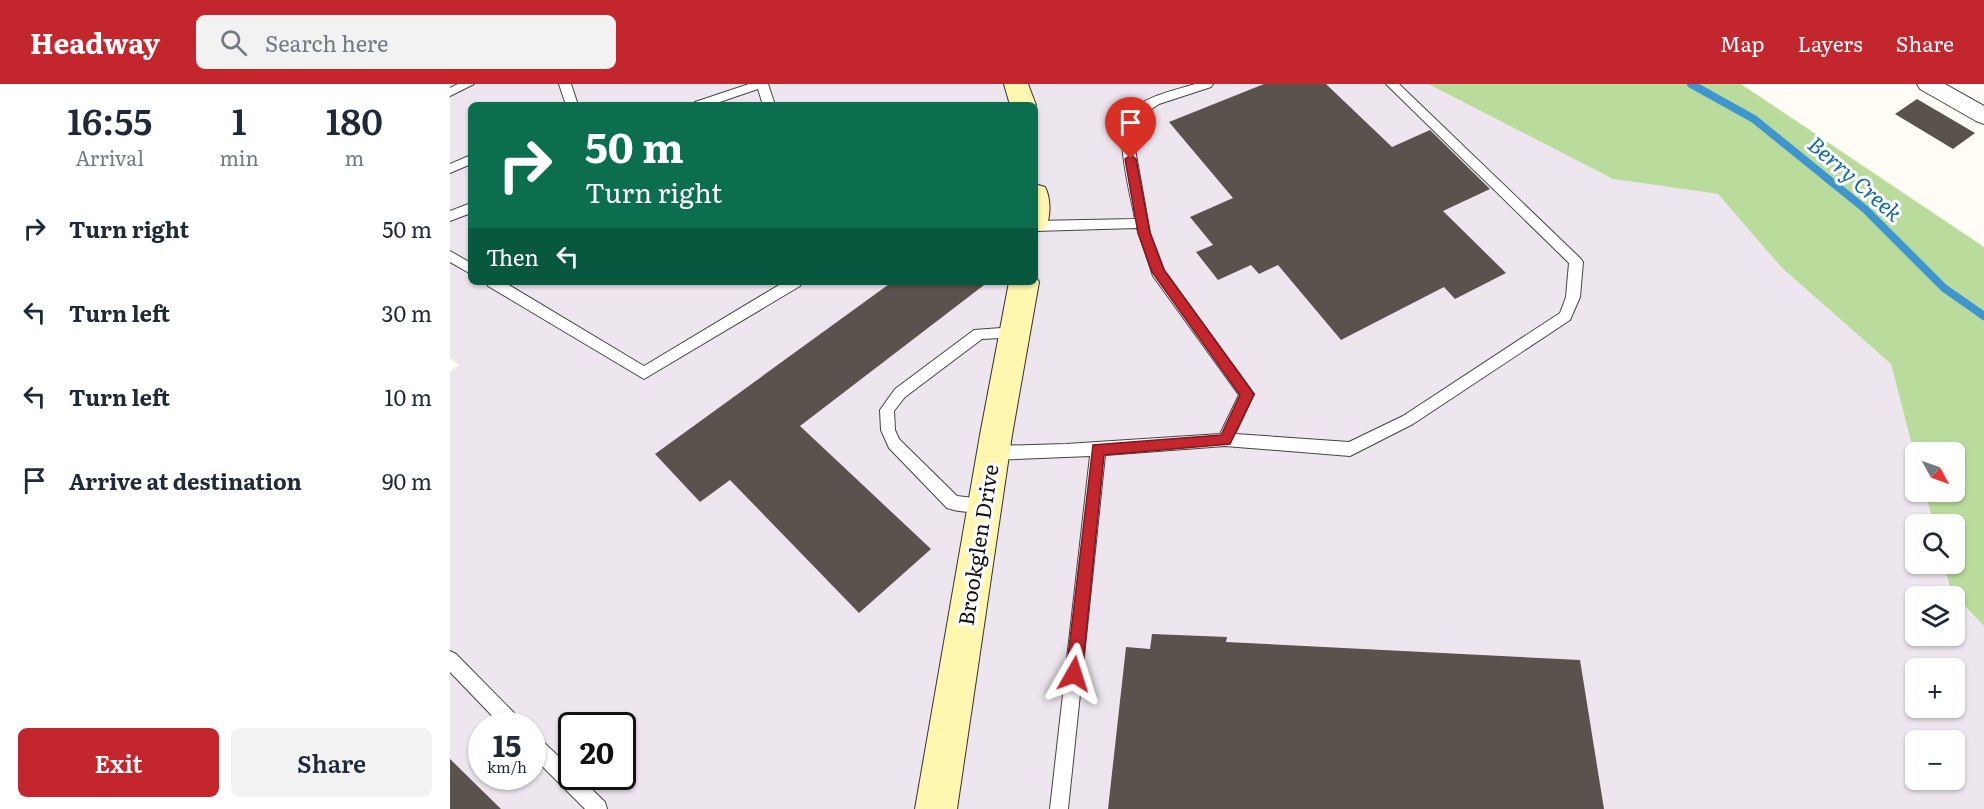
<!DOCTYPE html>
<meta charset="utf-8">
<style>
:root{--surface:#fff;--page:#f2f2f3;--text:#1f2937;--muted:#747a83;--accent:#c4262e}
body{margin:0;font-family:Literata,serif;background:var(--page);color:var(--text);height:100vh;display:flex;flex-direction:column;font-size:22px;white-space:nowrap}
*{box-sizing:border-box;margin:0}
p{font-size:20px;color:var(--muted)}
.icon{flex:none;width:33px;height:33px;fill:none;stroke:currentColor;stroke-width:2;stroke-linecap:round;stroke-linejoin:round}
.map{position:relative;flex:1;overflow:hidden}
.panel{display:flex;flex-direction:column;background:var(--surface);width:450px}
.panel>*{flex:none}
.hud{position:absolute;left:18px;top:18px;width:570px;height:183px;border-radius:9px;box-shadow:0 2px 4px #0004;background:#0b6e4f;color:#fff;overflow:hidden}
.needle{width:39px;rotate:130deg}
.fabs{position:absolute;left:1455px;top:358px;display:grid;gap:12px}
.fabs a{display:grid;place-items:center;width:60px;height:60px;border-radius:9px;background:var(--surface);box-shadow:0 2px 4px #0004;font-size:30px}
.speed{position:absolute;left:18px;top:628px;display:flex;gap:12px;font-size:30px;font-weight:700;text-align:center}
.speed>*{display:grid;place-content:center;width:78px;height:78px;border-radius:50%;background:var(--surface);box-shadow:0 2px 4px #0004;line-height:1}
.speed small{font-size:15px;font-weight:400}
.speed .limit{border:3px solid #111;border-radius:9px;background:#fff;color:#111}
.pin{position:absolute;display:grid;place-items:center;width:51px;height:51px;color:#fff;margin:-62px -26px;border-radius:50% 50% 50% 0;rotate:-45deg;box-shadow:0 0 6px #0007}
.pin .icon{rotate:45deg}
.me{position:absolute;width:66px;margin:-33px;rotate:6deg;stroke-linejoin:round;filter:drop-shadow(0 0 4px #0008)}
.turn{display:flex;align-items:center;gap:21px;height:126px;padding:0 18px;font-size:27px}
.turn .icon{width:78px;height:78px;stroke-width:2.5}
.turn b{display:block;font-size:42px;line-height:51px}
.then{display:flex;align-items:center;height:57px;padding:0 18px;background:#0003;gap:12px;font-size:22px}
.eta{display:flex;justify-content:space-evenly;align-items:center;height:102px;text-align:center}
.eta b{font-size:36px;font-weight:600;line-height:42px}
.action{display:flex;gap:12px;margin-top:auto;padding:12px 18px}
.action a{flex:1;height:69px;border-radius:9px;background:var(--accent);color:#fff;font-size:24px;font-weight:600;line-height:69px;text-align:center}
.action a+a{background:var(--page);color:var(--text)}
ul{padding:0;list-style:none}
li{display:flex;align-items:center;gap:18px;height:84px;padding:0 18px}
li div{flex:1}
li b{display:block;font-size:22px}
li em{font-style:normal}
header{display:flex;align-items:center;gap:36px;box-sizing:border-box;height:84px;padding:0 30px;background:var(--accent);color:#fff}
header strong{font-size:28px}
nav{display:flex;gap:33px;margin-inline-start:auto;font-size:21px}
.search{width:420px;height:54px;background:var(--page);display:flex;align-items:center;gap:15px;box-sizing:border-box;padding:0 21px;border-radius:9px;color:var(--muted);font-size:22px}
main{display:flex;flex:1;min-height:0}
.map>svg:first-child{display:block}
</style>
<header>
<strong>Headway</strong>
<div class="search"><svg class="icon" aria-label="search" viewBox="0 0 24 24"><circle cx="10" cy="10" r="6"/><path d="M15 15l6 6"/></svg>Search here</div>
<nav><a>Map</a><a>Layers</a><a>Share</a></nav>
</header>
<main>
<section class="panel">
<div class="eta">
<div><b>16:55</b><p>Arrival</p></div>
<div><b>1</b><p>min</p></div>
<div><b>180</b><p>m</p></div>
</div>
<ul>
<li><svg class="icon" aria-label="right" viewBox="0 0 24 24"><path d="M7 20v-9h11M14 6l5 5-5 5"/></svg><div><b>Turn right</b></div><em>50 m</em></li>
<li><svg class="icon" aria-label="left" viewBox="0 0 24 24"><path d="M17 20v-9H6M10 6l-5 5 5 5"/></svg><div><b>Turn left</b></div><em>30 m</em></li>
<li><svg class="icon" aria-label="left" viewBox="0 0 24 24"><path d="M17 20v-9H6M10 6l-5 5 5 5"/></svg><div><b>Turn left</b></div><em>10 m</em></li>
<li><svg class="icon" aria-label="arrive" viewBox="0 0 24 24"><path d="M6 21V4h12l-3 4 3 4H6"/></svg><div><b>Arrive at destination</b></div><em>90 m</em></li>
</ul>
<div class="action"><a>Exit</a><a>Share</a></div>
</section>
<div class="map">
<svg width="1534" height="725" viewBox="0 0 1534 725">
<rect width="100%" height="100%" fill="#fffdf5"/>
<path fill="#eee6ef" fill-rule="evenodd" d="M0,0H978L1163,95L1268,110L1331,183L1441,280L1465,373L1466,408H1475L1484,441H1466V480H1494L1501,507L1534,542V725H0V288L9,281L0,274ZM21,21H585V198H21ZM1466,513H1504V552H1466ZM1466,585H1504V624H1466ZM32,642H82V693H32ZM122,642H172V693H122ZM1466,657H1504V696H1466Z"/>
<path fill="#b9dc9c" d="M978,0H1291L1534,163V542L1501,507L1494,480H1504V441H1484L1475,408H1504V369H1466L1465,373L1441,280L1331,183L1268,110L1163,95Z"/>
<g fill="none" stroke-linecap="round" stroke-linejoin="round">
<path stroke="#3f96cf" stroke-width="8" d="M1241,0L1304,35L1415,125L1494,204L1534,232"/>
</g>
<path fill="#5a524d" d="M814,0H876L942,63L980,46L1040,105L993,127L1056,189L1005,215L994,203L891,256L828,181L809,190L801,181L768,196L746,168L763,161L740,133L783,114L719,38Z
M1467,15L1525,49L1503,65L1445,30Z
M442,198H538L350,342L481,465L409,529L280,396L250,418L205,370Z
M702,550L777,553L776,558L1130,576L1154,725H658L676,563L700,565Z
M0,675L51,725H0Z"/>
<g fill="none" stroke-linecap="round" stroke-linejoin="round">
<defs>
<path id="lane" d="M8,0H24L0,12V4Z
M109,0H121L128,21H116Z
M299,0H318L325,21H313L308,5L261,21H243L245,18Z
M745,0H763L761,3L709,20L687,35L683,54L700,149L714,186L804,310L785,350L899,358L953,332L1110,229L1116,213L1119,179L936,0H949L1131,175L1133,178L1130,213L1120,236L963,340L900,372L775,362L655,371L618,725H600L640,372L544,376L539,374L536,369L539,364L544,362L616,360L770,350L789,311L703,192L687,144L585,147V137L685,135C681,112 663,47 678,30C694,12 723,7 745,0Z
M21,71V80L0,89V80Z
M21,119V129L0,137V127Z
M0,167L21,179V190L0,178Z
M36,198H54L194,282L334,198H352L350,202L194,295L38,202Z
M565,243L570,245L572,249L570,253L532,255L455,313L444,327L445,346L449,355L507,412L541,416L543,421L541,426C529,430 509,428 497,424L439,364L431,346L430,326L445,305L524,246Z
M0,567L6,570L71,636L74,642H52L0,588Z
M82,650L88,653L122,685V693H129L155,718L157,725H135L82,672Z"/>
<path id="street" d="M1467,0H1495L1534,22V40L1526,37L1470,5Z"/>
<path id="secondary" d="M554,0H578L586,21L585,22L560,21Z
M585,100L595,103C601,114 601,134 595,145L585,148Z
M585,191L589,198L562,351L507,725H465L530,351L559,198H585Z"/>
</defs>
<use href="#lane" stroke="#444" stroke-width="2"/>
<use href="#street" stroke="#444" stroke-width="2"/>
<use href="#secondary" stroke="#333" stroke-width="2"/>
<use href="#lane" fill="#fff" fill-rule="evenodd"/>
<use href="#street" fill="#fff" fill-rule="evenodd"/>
<use href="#secondary" fill="#fff6b0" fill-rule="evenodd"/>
</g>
<path fill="#c4262e" stroke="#7f191e" stroke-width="1.5" d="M681,71L686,75L700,149L714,186L804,310L780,360L654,371L632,590L629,596L624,598L618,596L616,590L643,361L771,351L790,311L702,188L688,149L675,75Z"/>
<g text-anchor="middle" stroke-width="6" stroke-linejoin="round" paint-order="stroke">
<g font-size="21" fill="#111" stroke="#fff">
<text transform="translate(529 461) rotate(-81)" y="7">Brookglen Drive</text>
</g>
<g font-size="22" font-style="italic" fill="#1768a6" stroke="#fff">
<text transform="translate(1405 95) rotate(41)" y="8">Berry Creek</text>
</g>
</g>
</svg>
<div class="fabs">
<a><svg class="needle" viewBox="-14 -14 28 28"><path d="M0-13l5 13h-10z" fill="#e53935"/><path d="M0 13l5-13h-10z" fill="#747a83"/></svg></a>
<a><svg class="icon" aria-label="search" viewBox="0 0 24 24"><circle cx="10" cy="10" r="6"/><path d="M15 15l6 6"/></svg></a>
<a><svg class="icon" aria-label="layers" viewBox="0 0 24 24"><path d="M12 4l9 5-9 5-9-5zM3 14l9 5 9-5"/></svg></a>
<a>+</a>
<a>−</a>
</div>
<div class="speed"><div>15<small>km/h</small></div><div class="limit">20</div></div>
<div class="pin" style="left:681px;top:75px;background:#d93025"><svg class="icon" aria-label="arrive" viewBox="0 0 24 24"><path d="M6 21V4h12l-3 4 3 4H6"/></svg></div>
<svg class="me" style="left:624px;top:590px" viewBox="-20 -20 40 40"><path d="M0-17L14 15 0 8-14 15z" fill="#c4262e" stroke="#fff" stroke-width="4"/></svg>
<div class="hud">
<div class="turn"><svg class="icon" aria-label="right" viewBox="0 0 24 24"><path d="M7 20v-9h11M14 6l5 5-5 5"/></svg><div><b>50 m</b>Turn right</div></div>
<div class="then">Then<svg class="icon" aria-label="left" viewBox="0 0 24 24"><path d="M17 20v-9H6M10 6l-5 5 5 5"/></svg></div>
</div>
</div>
</main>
